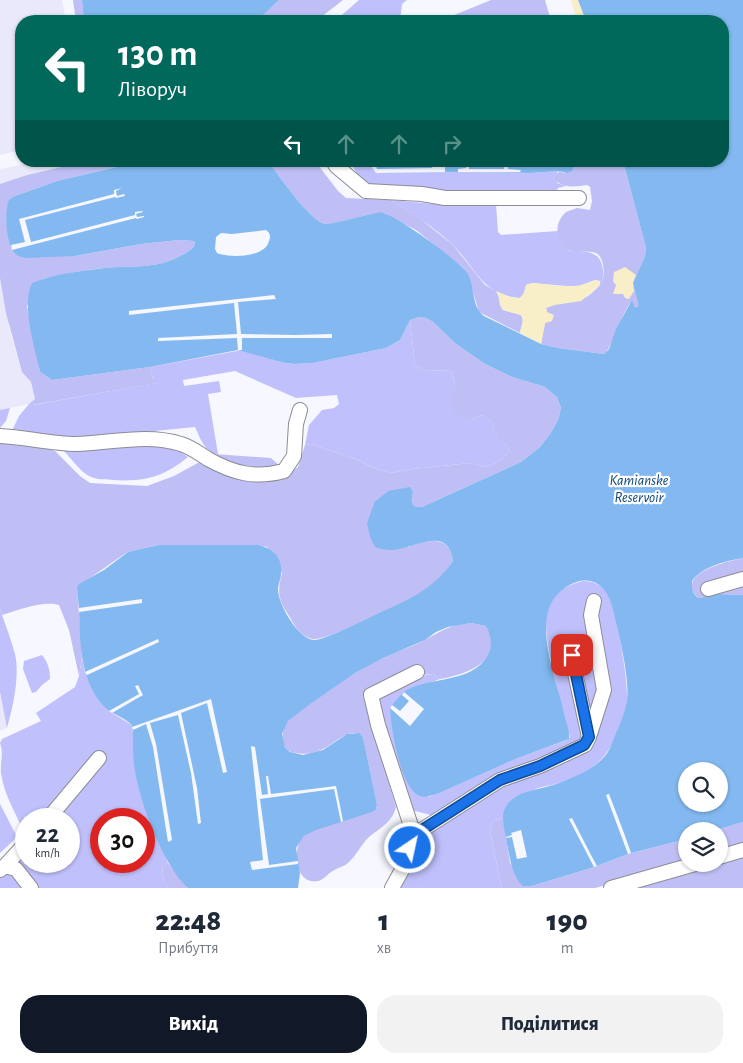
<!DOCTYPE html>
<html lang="uk">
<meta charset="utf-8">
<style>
:root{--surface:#fff;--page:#f2f2f3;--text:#1f2937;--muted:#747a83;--accent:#111827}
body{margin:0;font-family:"Alegreya Sans",sans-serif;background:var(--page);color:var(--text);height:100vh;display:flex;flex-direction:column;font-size:19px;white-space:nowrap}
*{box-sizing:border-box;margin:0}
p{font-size:16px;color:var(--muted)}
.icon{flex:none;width:28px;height:28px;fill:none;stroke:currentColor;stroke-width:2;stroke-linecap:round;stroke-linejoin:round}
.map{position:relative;height:888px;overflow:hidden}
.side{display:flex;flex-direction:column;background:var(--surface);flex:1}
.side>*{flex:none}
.guide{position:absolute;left:15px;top:15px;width:714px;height:152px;border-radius:20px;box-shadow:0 1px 4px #0004;background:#00695c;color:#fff;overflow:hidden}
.controls{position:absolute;left:678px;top:762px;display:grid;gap:10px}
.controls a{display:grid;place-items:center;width:50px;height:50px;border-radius:50%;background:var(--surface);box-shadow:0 1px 4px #0004;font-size:25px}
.speed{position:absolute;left:15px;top:808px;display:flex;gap:10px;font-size:25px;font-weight:700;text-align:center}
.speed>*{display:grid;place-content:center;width:65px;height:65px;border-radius:50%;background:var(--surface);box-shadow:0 1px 4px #0004;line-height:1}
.speed small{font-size:12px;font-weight:400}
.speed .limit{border:8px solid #d22;background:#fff;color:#111}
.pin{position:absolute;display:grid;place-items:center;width:42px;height:42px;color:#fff;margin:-21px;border-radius:10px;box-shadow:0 2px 8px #0006}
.me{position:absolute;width:55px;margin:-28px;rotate:34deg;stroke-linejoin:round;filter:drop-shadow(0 0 4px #0008)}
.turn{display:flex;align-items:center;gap:18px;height:105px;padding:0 20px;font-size:22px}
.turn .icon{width:65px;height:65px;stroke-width:2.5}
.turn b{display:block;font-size:35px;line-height:42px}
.lanes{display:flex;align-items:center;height:48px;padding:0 20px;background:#0003;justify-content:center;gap:25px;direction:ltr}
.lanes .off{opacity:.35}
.eta{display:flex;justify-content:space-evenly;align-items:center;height:85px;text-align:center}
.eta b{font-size:30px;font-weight:800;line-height:35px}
.cta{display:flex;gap:10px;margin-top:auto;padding:10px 20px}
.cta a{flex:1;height:58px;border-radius:20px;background:var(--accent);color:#fff;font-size:20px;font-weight:800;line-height:58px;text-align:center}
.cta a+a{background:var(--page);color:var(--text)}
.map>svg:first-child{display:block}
</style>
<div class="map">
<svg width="743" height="888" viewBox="0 0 743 888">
<rect width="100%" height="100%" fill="#f6f7ff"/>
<path fill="#e9e9fb" d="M0,0H62L66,21H21V150L0,155Z
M38,161H87L27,175L0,184V169Z
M0,278L11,335L22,372L31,382L35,399L29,404L0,410Z
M0,692L7,728L0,731Z"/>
<path fill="#c0c0fc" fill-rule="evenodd" d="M359,0H407L402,4L400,21H335Z
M350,161H370L372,168L377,173L473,172L531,173L559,171L557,172V183L566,186L558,188L556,193H450L369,186L358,176Z
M390,200L435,204H496L498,232L501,235L558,231V235L568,250C582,252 598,249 602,265C604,272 604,278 600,285V281L595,280L576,287L532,283L526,285L524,293L520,298C482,295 476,268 453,245C434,227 412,213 390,200Z
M410,320L415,365L424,370L452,371L455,385L451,407L471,419L482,415L491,421L498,439L506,444L510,451L499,462L485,467L470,463L413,469L391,473L376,469L360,461L311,444L305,445L309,425L322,410L334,408L339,404L337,395L296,398L235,371L183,380L184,386L219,381L221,392L208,394L218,454C205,453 200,438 195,427L83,438L11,433L19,416L29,404L33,405L156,383L153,379L150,367L242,350L285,363L295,364L313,363L386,348L400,340Z
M10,408L6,421L0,428V410Z
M158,441L174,448L188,457C164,477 144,482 113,480C108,479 100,480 94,478C82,475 72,459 63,450Z
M583,581C592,581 600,584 606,591C616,602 629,685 627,700C625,716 615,744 604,756C593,770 572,779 555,784C549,786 542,786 536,789C526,793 516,800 507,806L503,818L492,822L490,831L502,888H398L426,836L436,826L435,816L415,811L410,807L394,766L379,699C395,687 412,676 433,674L440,679L404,692L398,700L429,797L513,760L567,740L570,737C564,708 537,630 549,604C555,591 570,584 583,581Z
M0,609C5,624 11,639 15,654C20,675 13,707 7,728L0,692Z
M42,655C48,662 50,670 50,679L42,685L36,692L32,693L23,669L24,661Z
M82,658L85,672L90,681L112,713L132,725L139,788L154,830L168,863L162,867L164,881L169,888H37L17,860L26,849V861H69V819H26V839C19,817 4,797 1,773C0,762 4,754 0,743L2,739L41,721L36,713L75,687L79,676ZM101,819H144V861H101Z
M0,804L16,835L14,840L0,853Z
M7,874L15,878L22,888H0V876Z"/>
<path fill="#bfbff6" d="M73,0H82L84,21H76Z
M279,0H343L316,21H257Z
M491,0H545L551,21H450L447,18Z
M87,161H142L57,181L15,196L6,218L12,250L75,256L141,244L179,240L194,241L195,244C193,249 189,251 184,254C157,270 133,265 104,268C83,270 63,274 43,279L27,306L40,372L52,380L150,367L153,379L157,383L32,405L29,404L35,399L31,382L22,372L6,313L0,278V184L27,175Z
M268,161H315L338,191L346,198L390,200L418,217L453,245L485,285L496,291L499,297L500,305L503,310L521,315L523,320L520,333L479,312L467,273L462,267L416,230L383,213H376C365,215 334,225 326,224C311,223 278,174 268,161Z
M577,161H623L646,248L645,256L633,283L640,306L635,309L632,301C621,313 612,349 604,354L558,348L541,344L547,312L546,308C559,298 578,308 595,290C599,286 602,283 603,278C605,271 603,256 596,253C588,250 577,253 569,250C559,247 556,234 558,225C559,220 563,215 566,212L577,208L590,210L592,201L590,187L587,185C576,187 564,188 556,181L555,177L559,171L564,173L574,168Z
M419,317L426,318L433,322L456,344L485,364L512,377L545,387L557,397L561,408L558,420L550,434L540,447L521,462L422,507C410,508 411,501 413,492L388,491L375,501L408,547C427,540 450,534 453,561C445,573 436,582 423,591C409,601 326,642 312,639C300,636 295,626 289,616C278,599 277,592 282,573L267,547L258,545H159L140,549L128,552L120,557L77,587L82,658L79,676L69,630L59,605C44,600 17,610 2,615L0,609V440L39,446L55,451L80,476L90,483L147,486L174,476L214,454L271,458L280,466L292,471L298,467L305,445L311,444L360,461L376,469L391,473L413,469L470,463L485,467L499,462L510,451L506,444L498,440L491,421L482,415L471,419L461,418L450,407L455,385L452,371L424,370L415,365L410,320Z
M743,558V595L717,594L699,598C694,595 692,591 692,585C693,569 730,561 743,558Z
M471,623L486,626C507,660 466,675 440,679L433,674L422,675L418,665H414L364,691L363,696L396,807C392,824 377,829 366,840C360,847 356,855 350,861C345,867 336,868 331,872C327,875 323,880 318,881C295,886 291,847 304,836C314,827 361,815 376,810L377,806L363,737C350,725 335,744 323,749C315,753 306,755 297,753C293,753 290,752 287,749C280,741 282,729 288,721C294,713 306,706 315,700C337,684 359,669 383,658C397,651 412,647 425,640C443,630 450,625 471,623Z
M503,818L510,863L532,886L594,867L628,854L686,839V864H719V831H713L743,822V888H610L606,885L595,888H502L490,831L492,822Z
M168,863L185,885L188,888H169L164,881L162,867Z"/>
<path fill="#f8eec8" d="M571,0H578L586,21H577Z
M625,267L636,275L633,283L634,291L629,299L625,298L623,294H613L616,285L613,281L614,272Z
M595,280L600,281V285L581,301L555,305L546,308L547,312L554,315L552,321L545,323L541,344L520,333C521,327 525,320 521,315L503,310C499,304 500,297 496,291L510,297L520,298L524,293L526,285L532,283C554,284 576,291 595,280Z"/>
<path fill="#83b9f0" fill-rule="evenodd" d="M82,0H279L257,21H84Z
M578,0H743V558C726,561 703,566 692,581C692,588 692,595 699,598L717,594L743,595V822L713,831H686V839L628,854L594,867L532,886H523C512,876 510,858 507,844C506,836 503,826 503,818C504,791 537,791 556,784C572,778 593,770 605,756C610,750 612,743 615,736C620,725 625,712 627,700C630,678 618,629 612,606C608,591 598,578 580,581C572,583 567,586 561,591C528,617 559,684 565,717C567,724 570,732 569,739L513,760L439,793C433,795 426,798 420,796C400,789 391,727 390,708C394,703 400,695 405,691C430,676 472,684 488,655C493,646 491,635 486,626L471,623L448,627L436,632L425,640L383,658L355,673L310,704L288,721L282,734L285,747L290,752L303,755L323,750L347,734L359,733L363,737L377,805L376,810L372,812L316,830L304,836L296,848L300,873L298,888H188C163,866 137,796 134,763C132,750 134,738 132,725C123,716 109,714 101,703C80,677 80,642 79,610C79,603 77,595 77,587L79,584L104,570L128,552L140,549L159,545H258C273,548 283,558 281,574C281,579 278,584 278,589C278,604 298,639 314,640C318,640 322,638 326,637C342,631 359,623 375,615C406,601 433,590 453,561C448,523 412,550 391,550C385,550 380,549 375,547L370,537L367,523L375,501L388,491L410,487L413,492C411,501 410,508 422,507L521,462L540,447L550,434L558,420L561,408L557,397L545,387L512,377L485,364L456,344L433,322L426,318L419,317L410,320L400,340L386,348L313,363L295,364L285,363L238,350L150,367L52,380L40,372C35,348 21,306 32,283C54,274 80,271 104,268C133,265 157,270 184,254C189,251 193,249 195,244L194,241L179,240L141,244L75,256L27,258C21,257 16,256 13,251C6,239 4,213 9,200L15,196L57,181L142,161H268C278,174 311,223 326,224C335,224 365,215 376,213C378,213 381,212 383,213C397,216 461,262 468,274C475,288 471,306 484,316L541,344L558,348L604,354L609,349L616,329L632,300L635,308L639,306L633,283L645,256L646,248L623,161H722V21H586ZM266,230C270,233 271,236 269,241C265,258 230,258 217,253L215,249L216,237L221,233L232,234ZM686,771H719V804H686Z
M370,161H577L572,171L567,173L559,171L531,173L473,172L377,173L375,172Z"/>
<path fill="#f6f7ff" d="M370,161H374L377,169L432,168V161H445V172L377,173L375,172Z
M466,161H469V169H504L505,161H508V169L521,170L520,172H458V169L466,168Z
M122,188L116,191L117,196L124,194L125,196L116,198L115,197L25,220L31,242L135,215V212L142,211L143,212L136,214L137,217L144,216V217L137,219L136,218L12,250L11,245L25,242L19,219L114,194V190Z
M274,295L276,299L238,302L241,334L296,335L332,334V338H242V350H238L237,338L158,341V338L237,334L234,303L129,315V311Z
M142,599V603L79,612V608Z
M158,639L159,642L87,675L85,672Z
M138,685L143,695L112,713L109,711L139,694L135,686Z
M404,692L424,709L410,726L390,708L392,705L400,711L409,701L402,695Z
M211,699L227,772L223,773L207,703L181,713L197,788L201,823L198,824L191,773L178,715L150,723L156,744L172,840L168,842L153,747L146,724L133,730L132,727Z
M251,746L255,747L262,795L268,794L266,776H268L271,794L336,786L343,821L341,822L334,789L260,799L269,865L298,861V864L252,870L250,862L263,860Z
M609,794L624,833L631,853L628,854L606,795Z
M572,818L591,855L597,866L594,867L569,819Z
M521,830L527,857L517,859L512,837L506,838V837L512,835L511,833Z"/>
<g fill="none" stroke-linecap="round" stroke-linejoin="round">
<defs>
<path id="minor" d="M333,161L336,166L366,191L422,194L445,198H579
M0,436C25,437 51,444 76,444C110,443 148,433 181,444C191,447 200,454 208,459C233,473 255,479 284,471L294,456L296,424L300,410
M708,589L743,579
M590,734L604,690L591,615L594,601
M48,819L99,758
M414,835L500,780L540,766L585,745L589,737L571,655
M719,857L743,850
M5,866L26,843
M0,870L5,866L16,869L31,888
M392,888L407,861L414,835L378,725L371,695L417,672
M611,888L695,864"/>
</defs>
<use href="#minor" stroke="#8c8c95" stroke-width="16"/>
<use href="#minor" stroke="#fff" stroke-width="14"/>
</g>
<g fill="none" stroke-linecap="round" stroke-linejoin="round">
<defs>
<path id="route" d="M410,848L414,835L500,780L540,766L584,745L589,737L572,655"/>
</defs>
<use href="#route" stroke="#114b97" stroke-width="12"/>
<use href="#route" stroke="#1a73e8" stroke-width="9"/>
</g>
<g text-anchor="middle" stroke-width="4.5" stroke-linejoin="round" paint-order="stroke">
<g font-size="15" font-style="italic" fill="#0a4677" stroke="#fff">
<text x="639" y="485">Kamianske<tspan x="639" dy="17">Reservoir</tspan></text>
</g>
</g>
</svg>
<div class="controls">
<a><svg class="icon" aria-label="search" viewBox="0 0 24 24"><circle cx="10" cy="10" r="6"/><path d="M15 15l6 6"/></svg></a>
<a><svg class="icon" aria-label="layers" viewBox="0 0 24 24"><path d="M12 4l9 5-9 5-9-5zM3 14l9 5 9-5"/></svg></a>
</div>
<div class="speed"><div>22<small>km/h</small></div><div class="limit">30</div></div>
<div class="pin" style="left:572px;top:655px;background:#d93025"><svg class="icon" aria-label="arrive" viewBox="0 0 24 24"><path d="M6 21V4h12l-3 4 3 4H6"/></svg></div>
<svg class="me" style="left:410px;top:848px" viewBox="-20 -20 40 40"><circle r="17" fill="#1a73e8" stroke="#fff" stroke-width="3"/><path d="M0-11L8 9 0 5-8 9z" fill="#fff"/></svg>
<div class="guide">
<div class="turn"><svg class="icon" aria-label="left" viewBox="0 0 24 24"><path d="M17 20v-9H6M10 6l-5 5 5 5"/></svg><div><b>130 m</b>Ліворуч</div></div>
<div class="lanes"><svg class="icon" aria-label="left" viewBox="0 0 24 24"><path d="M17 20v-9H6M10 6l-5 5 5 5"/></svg><svg class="icon off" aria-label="ahead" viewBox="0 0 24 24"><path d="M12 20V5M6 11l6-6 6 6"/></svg><svg class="icon off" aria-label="ahead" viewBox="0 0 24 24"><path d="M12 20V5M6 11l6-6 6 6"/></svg><svg class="icon off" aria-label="right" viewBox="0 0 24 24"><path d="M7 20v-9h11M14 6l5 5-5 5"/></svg></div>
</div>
</div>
<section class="side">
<div class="eta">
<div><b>22:48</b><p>Прибуття</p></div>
<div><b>1</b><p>хв</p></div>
<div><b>190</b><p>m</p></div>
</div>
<div class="cta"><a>Вихід</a><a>Поділитися</a></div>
</section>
